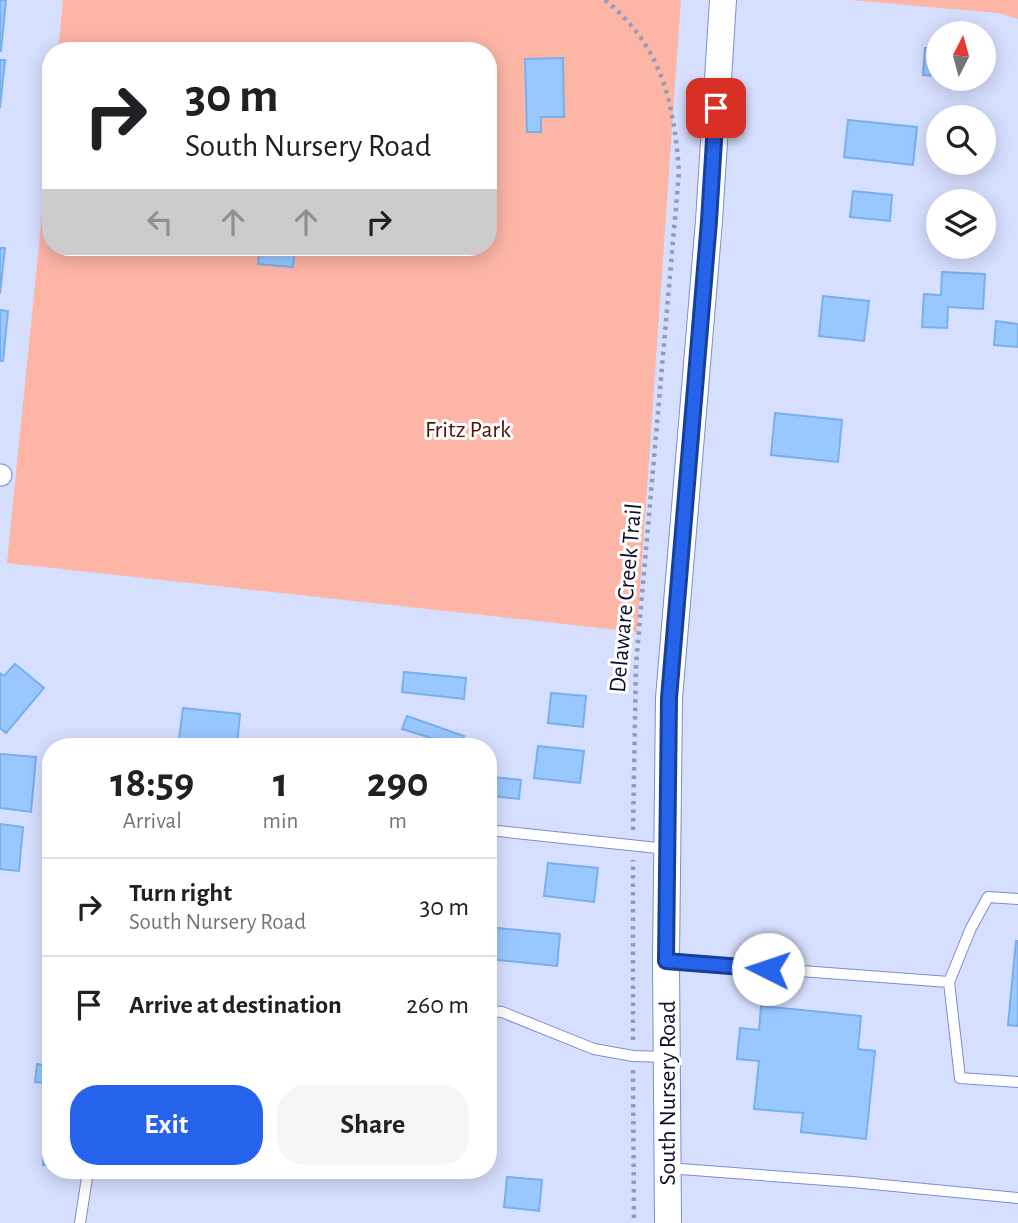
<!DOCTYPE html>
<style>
:root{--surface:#fff;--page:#f6f6f6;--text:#202124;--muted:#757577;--line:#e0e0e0;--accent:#2563eb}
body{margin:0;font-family:"Alegreya Sans",sans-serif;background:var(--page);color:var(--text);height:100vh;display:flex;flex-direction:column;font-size:26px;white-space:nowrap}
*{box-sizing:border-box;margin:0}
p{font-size:23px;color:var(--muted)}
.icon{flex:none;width:38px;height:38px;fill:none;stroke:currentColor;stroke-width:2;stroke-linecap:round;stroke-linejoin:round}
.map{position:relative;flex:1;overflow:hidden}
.details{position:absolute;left:42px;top:738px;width:455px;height:441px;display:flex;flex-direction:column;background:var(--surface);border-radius:28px;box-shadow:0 4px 18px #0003}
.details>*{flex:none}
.top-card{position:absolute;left:42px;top:42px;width:455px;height:214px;border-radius:28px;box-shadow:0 4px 18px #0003;background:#fff;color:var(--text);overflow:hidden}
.needle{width:46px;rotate:6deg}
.fabs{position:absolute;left:926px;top:21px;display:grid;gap:14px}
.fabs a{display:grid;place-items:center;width:70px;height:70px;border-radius:50%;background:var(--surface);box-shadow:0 4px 18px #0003;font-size:35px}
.pin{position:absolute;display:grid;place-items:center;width:60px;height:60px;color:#fff;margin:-30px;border-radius:14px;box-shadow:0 4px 10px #0006}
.me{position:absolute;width:77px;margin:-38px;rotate:274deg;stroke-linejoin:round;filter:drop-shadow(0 0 5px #0008)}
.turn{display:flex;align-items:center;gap:24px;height:147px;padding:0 28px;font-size:32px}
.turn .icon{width:91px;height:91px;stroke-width:2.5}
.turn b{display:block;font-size:49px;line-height:60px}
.lanes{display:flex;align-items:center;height:66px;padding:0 28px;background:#0003;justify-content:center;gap:35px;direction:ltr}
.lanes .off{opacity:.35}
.eta{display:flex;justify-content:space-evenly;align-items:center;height:119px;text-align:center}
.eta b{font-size:42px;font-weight:700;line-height:49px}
.button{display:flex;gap:14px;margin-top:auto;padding:14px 28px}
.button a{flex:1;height:80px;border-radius:28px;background:var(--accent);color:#fff;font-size:28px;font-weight:700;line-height:80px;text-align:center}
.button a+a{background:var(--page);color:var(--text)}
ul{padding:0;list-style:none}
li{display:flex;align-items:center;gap:21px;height:98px;padding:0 28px;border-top:2px solid var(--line)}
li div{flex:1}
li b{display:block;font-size:26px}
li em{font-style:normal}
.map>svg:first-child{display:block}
</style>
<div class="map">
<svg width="1018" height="1223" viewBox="0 0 1018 1223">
<rect width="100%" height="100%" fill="#d6dffe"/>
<path fill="#fdb5a6" d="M63,0H681L637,632L7,563L51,126V247H488V51H58Z
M850,0H1018V19L998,13Z"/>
<path fill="#99c8ff" stroke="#78afee" stroke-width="2" d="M0,0H6L1,51H0Z
M925,48L938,49V76L923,75Z
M563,58L564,117H541V132H527L525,59Z
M0,60H5L0,108Z
M848,120L917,127L913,165L844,157Z
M853,191L892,195L890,221L850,217Z
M260,247H295L293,267L258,264Z
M0,248H5L0,294Z
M942,272L985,274L983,309L948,307L947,328L922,327L924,294L941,295Z
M823,296L869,301L864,341L819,336Z
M0,310L8,311L3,361H0Z
M996,321L1018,324V347L994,345Z
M775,413L842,420L838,462L771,455Z
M15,664L44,688L6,733L0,728V673L4,676Z
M404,672L466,678L464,699L402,692Z
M551,693L586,696L583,727L548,723Z
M183,708L240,714L237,745L179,739Z
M407,716L464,736L460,747L402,729Z
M538,746L584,751L580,783L534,778Z
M0,754L36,757L31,812L0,808Z
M493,777L521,780L519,799L491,796Z
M0,824L23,827L19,871L0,869Z
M548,863L598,868L594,902L544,896Z
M488,927L560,934L557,966L488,959Z
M1016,941H1018V1026L1008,1025Z
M761,1006L861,1016L858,1049L875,1051L866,1139L801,1132L803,1113L754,1109L759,1061L737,1059L740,1028L759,1030Z
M37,1064L51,1066V1084L35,1082Z
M48,1109L51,1110V1166L43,1165Z
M507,1177L542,1180L539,1211L504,1207Z"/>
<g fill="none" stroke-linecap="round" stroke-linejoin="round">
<defs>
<path id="service" d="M488,830L667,849
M1018,899L988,897L971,928L949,982L960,1078L1018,1082
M666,961L949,982
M488,1011L502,1012L594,1049L633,1056L667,1057
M667,1168L852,1182L1018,1198
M80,1223L88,1171"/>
<path id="minor" d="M0,475H1"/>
<path id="tertiary" d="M668,1223L666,961L669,698L709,221L723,0"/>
</defs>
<use href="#service" stroke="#7b8dd4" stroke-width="12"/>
<use href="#minor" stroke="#7b8dd4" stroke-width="23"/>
<use href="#tertiary" stroke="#7b8dd4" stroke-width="28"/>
<path stroke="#939bb8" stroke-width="4.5" stroke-dasharray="3.5 5" stroke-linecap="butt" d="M605,0C662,46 674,103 679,172L636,664L633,830
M633,1040V860
M633,1070L634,1223"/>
<use href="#service" stroke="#fff" stroke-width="10"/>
<use href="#minor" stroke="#fff" stroke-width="21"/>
<use href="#tertiary" stroke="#fff" stroke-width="26"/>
</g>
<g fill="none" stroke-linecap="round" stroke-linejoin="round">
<defs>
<path id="route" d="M716,108L709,221L669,698L666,961L768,969"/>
</defs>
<use href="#route" stroke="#184099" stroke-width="18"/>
<use href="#route" stroke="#2563eb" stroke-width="12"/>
</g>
<g text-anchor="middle" stroke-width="6" stroke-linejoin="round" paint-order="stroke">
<g font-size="24" fill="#521206" stroke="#fff">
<text x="468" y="437">Fritz Park</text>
</g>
<g font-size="24" fill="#0b102a" stroke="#fff">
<text transform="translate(625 598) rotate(-85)" y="8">Delaware Creek Trail</text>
<text transform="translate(667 1093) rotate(-90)" y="8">South Nursery Road</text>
</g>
</g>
</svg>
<div class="fabs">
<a><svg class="needle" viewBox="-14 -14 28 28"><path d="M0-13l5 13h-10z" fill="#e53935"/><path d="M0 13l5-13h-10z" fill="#757577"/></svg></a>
<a><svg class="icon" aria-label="search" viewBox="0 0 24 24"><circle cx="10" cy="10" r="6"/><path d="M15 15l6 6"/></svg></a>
<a><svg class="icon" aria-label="layers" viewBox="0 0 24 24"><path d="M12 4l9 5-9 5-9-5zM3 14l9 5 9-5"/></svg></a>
</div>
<div class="pin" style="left:716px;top:108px;background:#d93025"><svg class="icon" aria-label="arrive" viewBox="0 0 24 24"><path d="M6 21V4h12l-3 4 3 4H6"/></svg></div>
<svg class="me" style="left:768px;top:969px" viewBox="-20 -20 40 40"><circle r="19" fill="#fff"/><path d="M0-13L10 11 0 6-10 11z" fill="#2563eb"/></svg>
<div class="top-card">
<div class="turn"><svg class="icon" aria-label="right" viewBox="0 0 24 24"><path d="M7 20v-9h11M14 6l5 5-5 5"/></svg><div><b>30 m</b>South Nursery Road</div></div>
<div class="lanes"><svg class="icon off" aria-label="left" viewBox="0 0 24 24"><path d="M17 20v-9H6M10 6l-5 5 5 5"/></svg><svg class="icon off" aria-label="ahead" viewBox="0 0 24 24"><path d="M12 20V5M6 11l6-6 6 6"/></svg><svg class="icon off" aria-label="ahead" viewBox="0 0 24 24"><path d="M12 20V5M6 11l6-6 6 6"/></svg><svg class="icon" aria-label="right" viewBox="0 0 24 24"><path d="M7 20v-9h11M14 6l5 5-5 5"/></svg></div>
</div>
<section class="details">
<div class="eta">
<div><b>18:59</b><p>Arrival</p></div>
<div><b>1</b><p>min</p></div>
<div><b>290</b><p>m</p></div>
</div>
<ul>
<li><svg class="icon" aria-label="right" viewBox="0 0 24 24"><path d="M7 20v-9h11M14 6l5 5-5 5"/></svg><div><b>Turn right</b><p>South Nursery Road</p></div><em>30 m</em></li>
<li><svg class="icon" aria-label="arrive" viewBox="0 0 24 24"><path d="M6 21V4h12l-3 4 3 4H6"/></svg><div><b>Arrive at destination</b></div><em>260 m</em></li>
</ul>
<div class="button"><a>Exit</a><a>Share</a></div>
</section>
</div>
